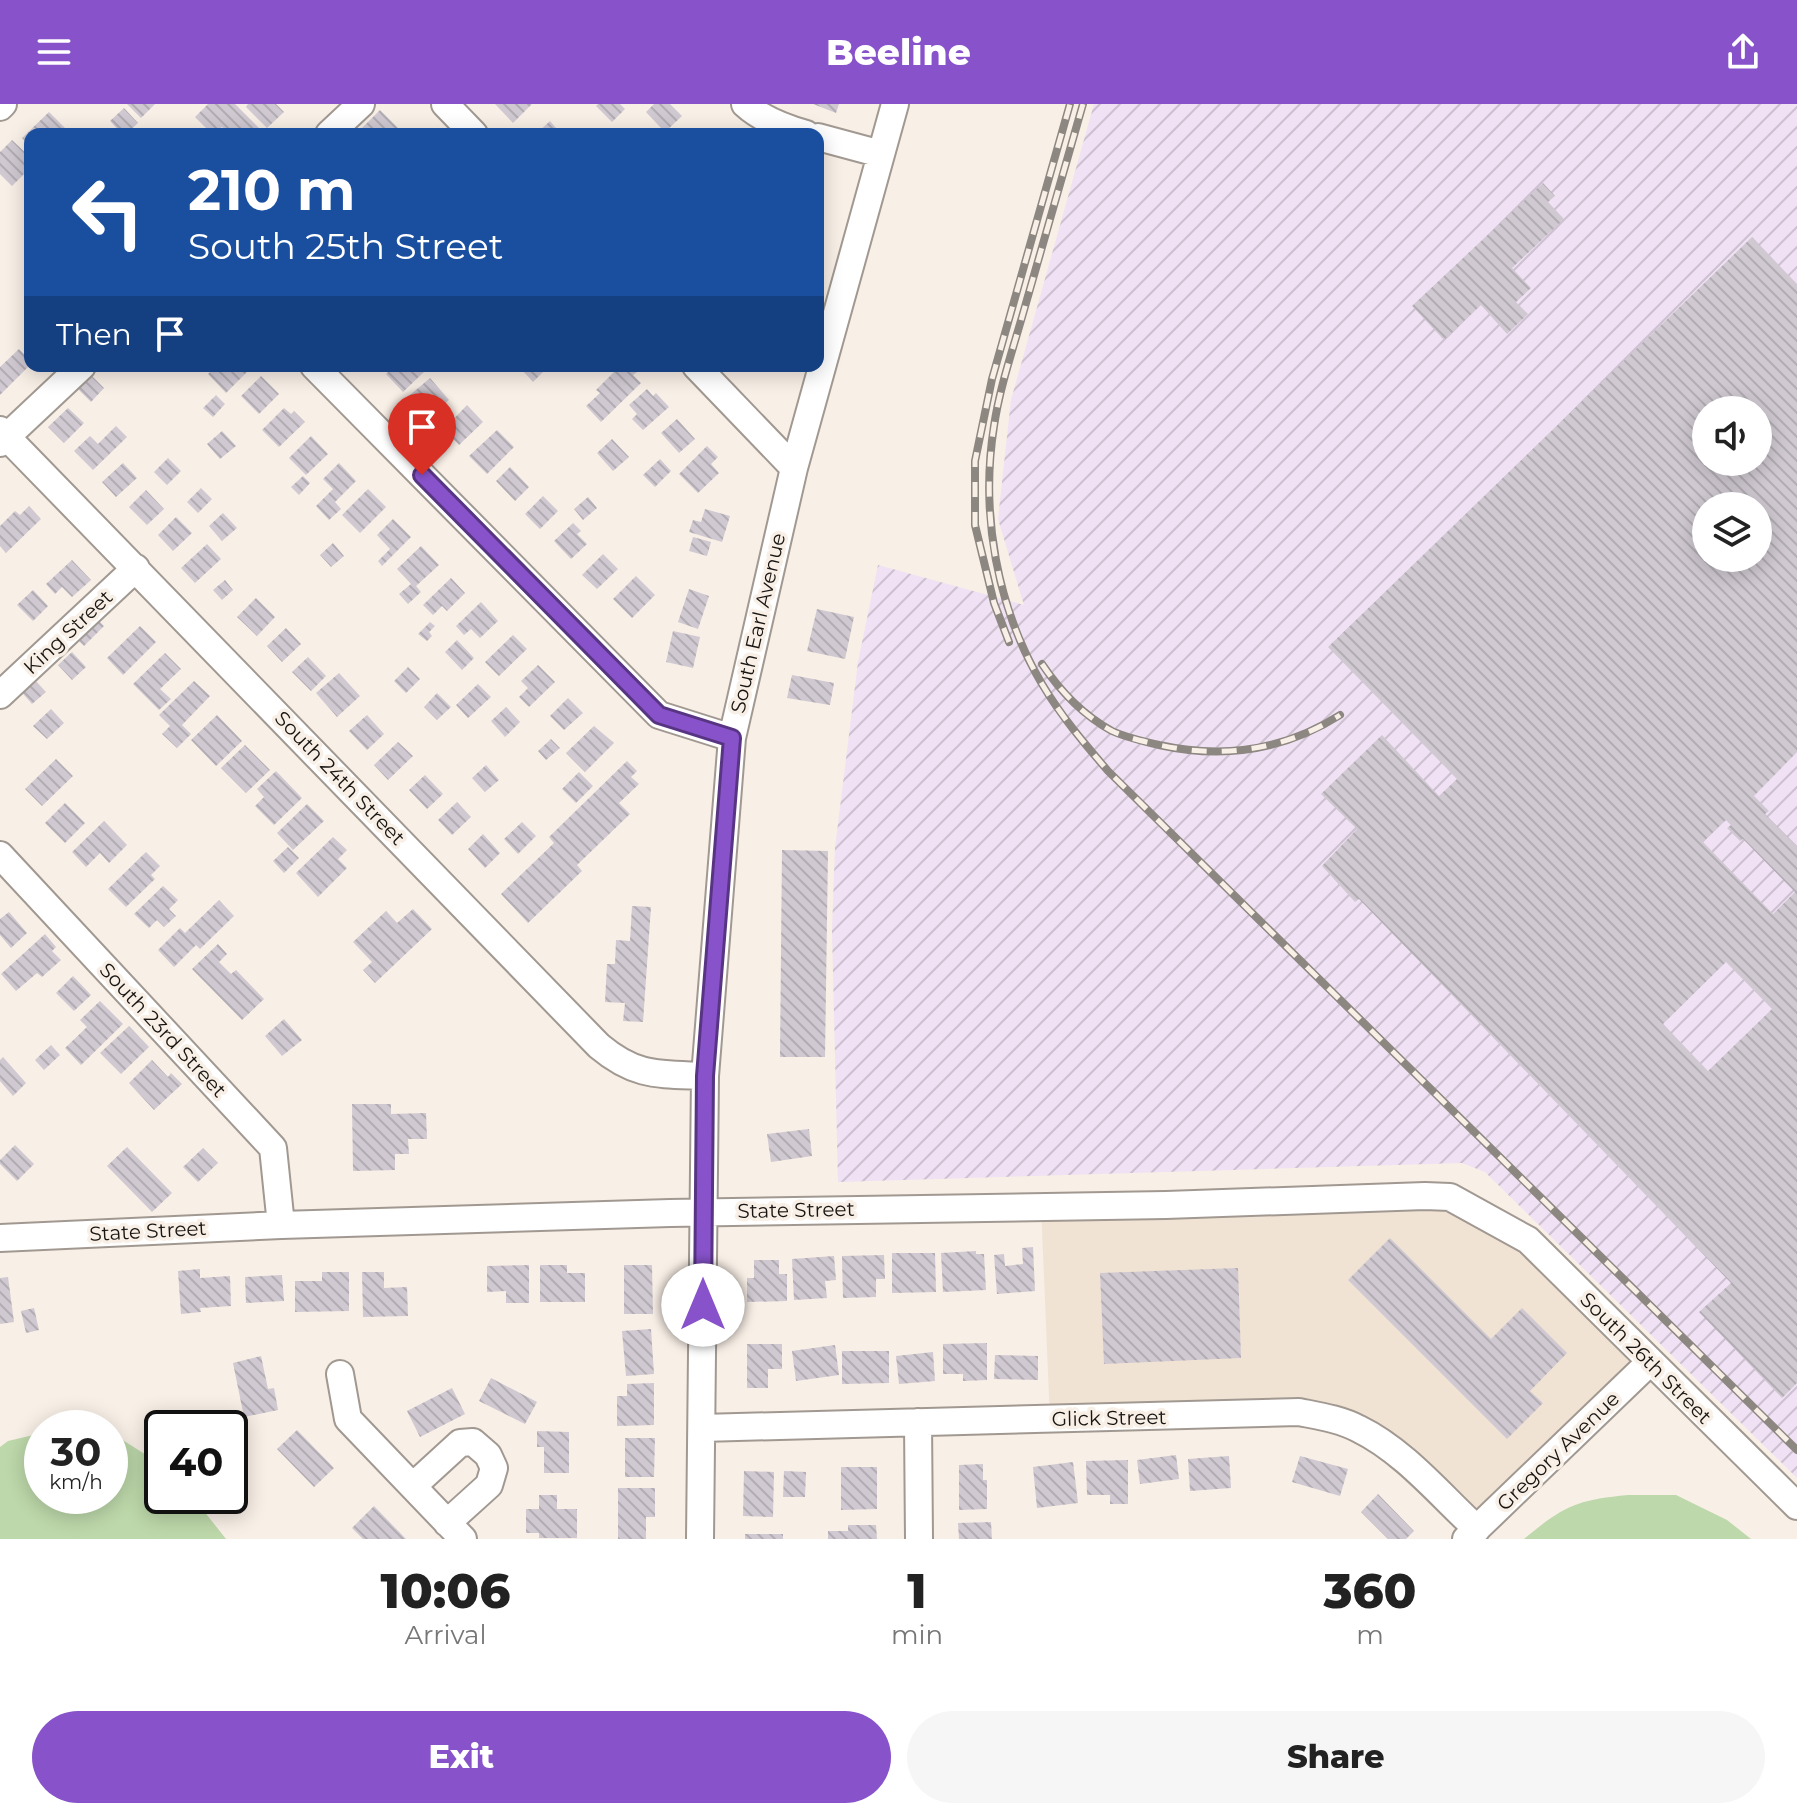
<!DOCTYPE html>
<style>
:root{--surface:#fff;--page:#f6f6f6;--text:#222;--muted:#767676;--accent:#8752ca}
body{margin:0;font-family:Montserrat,sans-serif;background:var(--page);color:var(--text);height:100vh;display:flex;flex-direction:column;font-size:30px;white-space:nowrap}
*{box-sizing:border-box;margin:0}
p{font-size:26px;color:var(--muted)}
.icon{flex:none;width:44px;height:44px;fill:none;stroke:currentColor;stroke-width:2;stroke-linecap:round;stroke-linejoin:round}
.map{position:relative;height:1435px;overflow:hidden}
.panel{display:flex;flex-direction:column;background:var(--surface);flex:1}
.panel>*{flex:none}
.guide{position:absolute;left:24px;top:24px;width:800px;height:244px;border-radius:16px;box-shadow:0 4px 20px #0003;background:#1a4fa0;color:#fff;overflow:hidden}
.buttons{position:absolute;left:1692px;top:292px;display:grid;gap:16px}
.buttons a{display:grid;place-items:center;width:80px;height:80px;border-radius:50%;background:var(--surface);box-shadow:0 4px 20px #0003;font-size:40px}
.speed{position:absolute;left:24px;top:1306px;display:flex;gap:16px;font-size:40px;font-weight:700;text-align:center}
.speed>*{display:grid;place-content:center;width:104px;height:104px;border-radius:50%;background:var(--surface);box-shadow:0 4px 20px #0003;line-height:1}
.speed small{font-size:20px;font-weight:400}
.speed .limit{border:4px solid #111;border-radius:12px;background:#fff;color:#111}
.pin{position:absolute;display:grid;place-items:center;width:68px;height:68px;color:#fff;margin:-82px -34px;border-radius:50% 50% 50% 0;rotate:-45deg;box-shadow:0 0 8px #0007}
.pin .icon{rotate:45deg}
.me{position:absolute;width:88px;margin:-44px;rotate:0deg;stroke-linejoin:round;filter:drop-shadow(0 0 6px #0008)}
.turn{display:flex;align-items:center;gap:28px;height:168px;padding:0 32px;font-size:36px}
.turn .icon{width:104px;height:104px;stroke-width:2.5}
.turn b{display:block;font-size:56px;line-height:68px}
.then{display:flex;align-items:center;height:76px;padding:0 32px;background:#0003;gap:16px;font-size:30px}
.eta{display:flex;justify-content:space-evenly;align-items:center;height:136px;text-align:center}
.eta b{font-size:48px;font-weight:800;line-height:56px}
.cta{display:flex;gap:16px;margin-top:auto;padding:16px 32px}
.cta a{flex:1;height:92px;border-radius:48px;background:var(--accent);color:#fff;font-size:32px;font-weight:800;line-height:92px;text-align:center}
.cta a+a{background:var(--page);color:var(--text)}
header{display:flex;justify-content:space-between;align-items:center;height:104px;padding:0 32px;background:var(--accent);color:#fff;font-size:36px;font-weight:800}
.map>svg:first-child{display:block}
</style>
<header><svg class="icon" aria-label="menu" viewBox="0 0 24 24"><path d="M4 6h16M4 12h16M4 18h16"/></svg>Beeline<svg class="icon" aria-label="share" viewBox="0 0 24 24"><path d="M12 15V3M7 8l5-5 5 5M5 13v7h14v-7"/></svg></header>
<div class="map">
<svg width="1797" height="1435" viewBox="0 0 1797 1435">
<defs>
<pattern id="industrial-furrows" width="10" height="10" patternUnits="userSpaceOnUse" patternTransform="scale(2)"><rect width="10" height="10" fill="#f0e1f4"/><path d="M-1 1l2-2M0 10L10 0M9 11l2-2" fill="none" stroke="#cdc0d0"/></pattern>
<pattern id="building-back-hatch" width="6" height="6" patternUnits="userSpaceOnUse" patternTransform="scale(2)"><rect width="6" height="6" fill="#d0c9d2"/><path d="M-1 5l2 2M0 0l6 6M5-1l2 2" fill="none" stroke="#b2acb3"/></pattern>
</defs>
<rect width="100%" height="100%" fill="#f8efe6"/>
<path fill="#f1e3d4" d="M1425,1092L1491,1114L1649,1259L1477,1425L1326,1313L1050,1316L1041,1103Z"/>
<path fill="url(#industrial-furrows)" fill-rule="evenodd" d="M1094,0H1797V1374L1485,1068L1462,1059L838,1078L832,827L835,744L858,558L878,461L1024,501L998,415L1011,296ZM1706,306H1758V358H1706ZM1706,402H1758V454H1706Z"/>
<path fill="#bdd8aa" d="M110,1328L162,1361V1392H192L226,1435H0V1343L8,1337L42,1329V1392H110Z
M1628,1391H1676L1727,1416L1751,1435H1524C1564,1402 1576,1396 1628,1391Z"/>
<path fill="url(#building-back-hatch)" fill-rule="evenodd" d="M127,0H155L141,14Z
M208,0H235L261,26L257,30H229L222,23L212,30L195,13Z
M248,0H276L284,8L267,24L246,3Z
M495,0H532L513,19Z
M598,0H620L625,5L612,18L596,2Z
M654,0H670L682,12L665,28L646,8Z
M813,0H839L836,9Z
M124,4L138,19L126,30H122L110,17Z
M380,6L400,26L396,30H356Z
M49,8L66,25L60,30H30V42L22,34Z
M550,17L561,30H536Z
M12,36L30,53V64L12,82L0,70V48Z
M1543,79L1555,92L1548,98L1564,115L1512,164L1531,184L1516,198L1528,210L1507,230L1481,201L1444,236L1412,202Z
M1752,133L1797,180V648L1754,692L1769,707L1765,710L1797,742V1279L1782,1294L1699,1208L1731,1179L1359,795L1355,798L1322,762L1357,725L1321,690L1382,631L1439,692L1457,675L1328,543ZM1706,306H1758V358H1706ZM1706,402H1758V454H1706ZM1726,716L1731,721L1727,724L1740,737L1743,735L1795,788L1773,810L1703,738ZM1726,858L1772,905L1708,967L1663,920Z
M19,245L30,256V261L0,291V263Z
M216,262H243L248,267L226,289L208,270Z
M394,262H424L427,265L403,288L386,270Z
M524,262H549L533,278L521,265Z
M620,262H632L637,268L633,271L641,279L601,318L586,302L600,289L596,286Z
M91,271L104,284L91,298L77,284Z
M261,272L279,290L259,310L241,292Z
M430,274L449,296L424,317L420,312L425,308L410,291Z
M647,285L653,292L656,289L669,303L643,326L632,315L637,310L629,301Z
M216,291L225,300L213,313L203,304Z
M467,301L483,318L459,341L444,325Z
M68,304L84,319L64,339L48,323Z
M284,304L291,310L294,307L305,318L279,343L262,326Z
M677,315L695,335L679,349L661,329Z
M116,322L127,333L93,366L74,347L90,332L98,340Z
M497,326L514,343L487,370L469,352Z
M222,327L236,342L220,355L207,340Z
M311,332L328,350L306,371L289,354Z
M612,335L629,353L613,367L597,349Z
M707,342L718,353L711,360L719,369L698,389L679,370Z
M168,354L181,367L167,381L154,368Z
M660,355L671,367L655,383L643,371Z
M123,359L137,374L116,393L102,378Z
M339,359L356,377L335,398L341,405L329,416L316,402L333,385L323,375Z
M510,363L529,383L515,397L496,377Z
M303,372L310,379L299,391L291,383Z
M201,384L212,395L198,409L187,398Z
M368,385L386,403L360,429L342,411Z
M146,386L164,405L147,421L129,403Z
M543,392L558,407L540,425L525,410Z
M588,393L597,404L583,416L574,405Z
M29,402L41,415L6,449L0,442V422L15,407L20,411Z
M705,405L730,412L722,438L689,428L693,416L701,418Z
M223,409L237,424L222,437L209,422Z
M176,413L192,429L173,447L158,431Z
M393,415L411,433L382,462L378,457L390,445L377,431Z
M573,419L581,427L577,430L587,440L571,455L554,437Z
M693,433L711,438L707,452L689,447Z
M333,439L344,452L331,463L320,451Z
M207,440L221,455L195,479L181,464Z
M421,442L439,461L416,482L421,488L408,500L399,490L411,480L397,465Z
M603,450L618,465L597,485L582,471Z
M72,456L91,476L72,493L62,483L55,490L46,480Z
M636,472L655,491L632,514L613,495Z
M451,474L465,489L447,507L442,502L433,511L423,501Z
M225,476L233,486L222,496L213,486Z
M689,485L709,492L698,525L678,518Z
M33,486L48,502L33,517L17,501Z
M256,494L275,513L257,532L237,513Z
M481,498L498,517L480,534L471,525L464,531L456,522Z
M817,505L854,513L845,555L807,547Z
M91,509L104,522L84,542L71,529Z
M430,518L435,522L429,528L432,532L427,537L418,530Z
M140,522L156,538L123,571L107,554Z
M286,524L301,540L282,558L267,542Z
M673,527L700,533L693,564L666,558Z
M513,531L527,545L499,572L485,558Z
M457,536L474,554L462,566L445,548Z
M72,548L86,563L72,576L58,561Z
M165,549L181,565L160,585L171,595L159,606L133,580Z
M308,553L326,572L311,587L292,568Z
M538,561L555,578L529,603L519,593L528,584L521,577Z
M408,563L420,575L406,589L394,577Z
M339,569L360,592L337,613L316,589Z
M30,571L46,588L32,600L17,583Z
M792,571L834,579L830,601L787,594Z
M194,577L210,592L182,621L191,630L177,644L162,630L170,622L159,611Z
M478,580L491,593L468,614L456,601Z
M437,589L451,603L437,616L424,603Z
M568,594L583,609L564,626L550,612Z
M506,603L520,618L505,633L491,617Z
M51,605L64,619L47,635L33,622Z
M217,611L242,637L216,662L191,636Z
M367,611L384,630L367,646L349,627Z
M594,622L614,639L585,668L566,649Z
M551,635L560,644L546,656L538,647Z
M398,638L413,652L388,676L374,661Z
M245,641L270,666L246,689L221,664Z
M56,655L73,672L42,702L25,685Z
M627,657L637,667L631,673L639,680L619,699L630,710L577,761L582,767L528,819L501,790L554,739L549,733Z
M486,661L499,676L485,688L472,674Z
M276,667L302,694L274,721L255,702L264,693L257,685Z
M579,668L593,682L576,699L562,685Z
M425,671L443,690L427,705L409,686Z
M457,698L471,713L452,731L438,716Z
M65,699L85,719L65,739L45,719Z
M307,700L324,717L293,746L277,729Z
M104,717L127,741L109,759L100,749L86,763L72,748Z
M522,718L536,732L518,750L504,735Z
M483,730L500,749L485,764L468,745Z
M333,733L347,746L338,755L347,764L318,793L296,769Z
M288,743L299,754L284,769L273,757Z
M782,746L828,747L825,953H780Z
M146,748L160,762L151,771L155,775L126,803L108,785Z
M163,782L178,796L169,805L176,812L164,823L157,816L149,824L134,810Z
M219,796L234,812L200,845L196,841L174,863L158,846L180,824L185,829Z
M632,802L651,803L643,918L623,917L625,899L605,898L607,860H615L616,836L630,837Z
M413,805L432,825L375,879L363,866L372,858L353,838L386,807L397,819Z
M9,808L27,829L11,844L0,831V815Z
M45,830L56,843L52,847L61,856L42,873L37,869L16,887L1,870Z
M218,840L227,850L219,858L231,870L236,866L264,895L242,916L192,865Z
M73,872L91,891L74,907L56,889Z
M100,897L123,920L81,961L65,944L87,923L80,916Z
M284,915L302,936L282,952L265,932Z
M129,922L149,943L121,970L100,949Z
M51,941L60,951L44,966L35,956Z
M3,953L26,979L13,992L0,977V956Z
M152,956L168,973L171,969L182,980L154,1006L129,979Z
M352,1000H391V1010L426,1009L427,1035H408L409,1050H395V1066L353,1067Z
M809,1025L812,1052L771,1058L767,1030Z
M15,1041L34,1060L17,1077L0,1060V1056Z
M127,1043L172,1089L152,1108L107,1062Z
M203,1044L218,1059L198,1078L183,1063Z
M1390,1134L1491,1235L1522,1204L1567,1249L1530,1287L1543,1299L1507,1335L1348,1176Z
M1033,1143L1035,1187L997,1190L994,1151L1004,1150L1005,1162L1023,1160L1022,1144Z
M976,1147V1150H984L986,1186L943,1188L941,1149Z
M892,1149H935L936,1188L892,1189Z
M884,1151L885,1175H876V1193L843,1194L842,1152Z
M834,1152L836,1176L825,1177L827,1194L794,1196L792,1155Z
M754,1156H779V1170H787V1197L747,1198V1174H754Z
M529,1161V1199H506V1187L487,1188V1162Z
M540,1161H567V1169H585V1198H540Z
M624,1161H652L653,1210H624Z
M1238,1164L1241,1254L1104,1260L1100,1169Z
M200,1165V1174L230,1172L231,1202L200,1204L201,1208L181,1210L178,1167Z
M322,1168H349V1207L295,1208V1177H322Z
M362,1168H384V1184L407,1183L408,1212L363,1213Z
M282,1171L284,1197L246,1199L245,1173Z
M8,1173L14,1218L0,1220V1174Z
M34,1204L39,1226L26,1229L21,1207Z
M651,1225L654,1270L626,1272L622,1227Z
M987,1239V1276L963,1277V1270H943V1240Z
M747,1240H782V1265H768V1284H747Z
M835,1241L839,1271L796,1277L792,1247Z
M842,1247H889V1279L842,1280Z
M933,1248L935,1277L899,1280L896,1252Z
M995,1251L1038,1252V1276L994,1275Z
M261,1252L268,1285L274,1284L278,1306L244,1313L233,1259Z
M491,1274L537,1298L525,1320L479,1297Z
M654,1279V1321L617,1322V1292H627V1280Z
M452,1284L465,1310L420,1333L407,1307Z
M297,1326L334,1364L314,1383L277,1345Z
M537,1327L569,1328V1369H544V1343H537Z
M625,1334H655L654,1373H625Z
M1176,1351L1179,1375L1140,1380L1137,1356Z
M1229,1352L1231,1384L1190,1387L1188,1355Z
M1300,1352L1348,1365L1340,1392L1292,1378Z
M1128,1356V1400H1110V1391H1087L1086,1357Z
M1073,1358L1078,1399L1037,1404L1033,1363Z
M983,1360V1376H987V1405L959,1406V1361Z
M841,1363H877V1405L841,1406Z
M744,1367L774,1368L773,1413L743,1412Z
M784,1367L806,1368L805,1393H783Z
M618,1384H655V1413H646V1435H618Z
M1378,1390L1414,1427L1406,1435H1388L1361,1408Z
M539,1391H557V1405H577V1434H539V1429H526V1405H539Z
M374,1402L406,1435H363L352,1424Z
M991,1418L992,1435H959L958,1419Z
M848,1421H876L877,1435H828V1427H848Z
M745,1430H783V1435H745Z"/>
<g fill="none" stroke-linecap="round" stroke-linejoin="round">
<defs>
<path id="minor" d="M445,0L474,30
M745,0C761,15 785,24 806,30
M0,3L3,0
M329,30L361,0
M818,33L881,50
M314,262L659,611L732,634
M696,262L794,364
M0,326L599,942C636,973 658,970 705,972
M0,339L82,262
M0,591L136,464
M0,751L273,1044L281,1121
M0,1134L281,1121L670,1109L1166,1101L1425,1092L1450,1093L1528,1136L1797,1402
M340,1270L348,1315L463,1435
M918,1318L919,1435
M702,1324L1299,1308C1319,1312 1340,1315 1359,1325C1404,1347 1440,1391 1477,1425
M413,1382L460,1339L473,1338L488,1351L494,1364L489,1381L447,1419
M700,1435L705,972L732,634L794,364L895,0
M1466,1435L1649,1259"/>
</defs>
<use href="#minor" stroke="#a19991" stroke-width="30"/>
<use href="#minor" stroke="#fff" stroke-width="26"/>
<defs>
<path id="rail" d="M1083,0C1064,66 1045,133 1026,199C1015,239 1000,281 994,322C980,410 997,504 1042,580C1061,612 1084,639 1108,667L1797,1346
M1009,538L994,499L975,421V357L992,275L1070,0
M1042,560C1060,587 1083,611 1112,627C1127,634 1143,637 1159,641C1223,655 1285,646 1340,611"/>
</defs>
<use href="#rail" stroke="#8d8781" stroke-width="8"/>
<use href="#rail" stroke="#f8efe6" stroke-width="5" stroke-dasharray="15" stroke-linecap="butt"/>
</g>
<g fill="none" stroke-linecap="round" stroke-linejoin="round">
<defs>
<path id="route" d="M422,371L659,611L732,634L705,972L703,1201"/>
</defs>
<use href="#route" stroke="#583583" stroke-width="20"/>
<use href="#route" stroke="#8752ca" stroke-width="14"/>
</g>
<g text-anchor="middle" stroke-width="7" stroke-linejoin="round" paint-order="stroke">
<g font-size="20" fill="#171411" stroke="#f8efe6">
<text transform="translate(758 519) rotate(-77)" y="7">South Earl Avenue</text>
<text transform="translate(68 528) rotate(-43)" y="7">King Street</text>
<text transform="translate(340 674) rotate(46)" y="7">South 24th Street</text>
<text transform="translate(163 926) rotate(47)" y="7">South 23rd Street</text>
<text transform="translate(796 1106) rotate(-1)" y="7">State Street</text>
<text transform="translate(148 1127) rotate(-3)" y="7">State Street</text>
<text transform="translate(1646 1254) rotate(45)" y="7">South 26th Street</text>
<text transform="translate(1109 1314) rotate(-1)" y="7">Glick Street</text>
<text transform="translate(1558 1347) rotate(-44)" y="7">Gregory Avenue</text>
</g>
</g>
</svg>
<div class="buttons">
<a><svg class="icon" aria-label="sound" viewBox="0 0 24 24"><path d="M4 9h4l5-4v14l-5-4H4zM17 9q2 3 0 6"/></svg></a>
<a><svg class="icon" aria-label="layers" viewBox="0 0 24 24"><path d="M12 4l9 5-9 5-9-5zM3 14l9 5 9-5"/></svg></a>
</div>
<div class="speed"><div>30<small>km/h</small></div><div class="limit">40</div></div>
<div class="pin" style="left:422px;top:371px;background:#d93025"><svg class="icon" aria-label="arrive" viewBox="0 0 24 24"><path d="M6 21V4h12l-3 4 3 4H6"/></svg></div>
<svg class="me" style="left:703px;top:1201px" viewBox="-20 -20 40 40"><circle r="19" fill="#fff"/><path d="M0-13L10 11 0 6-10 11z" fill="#8752ca"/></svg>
<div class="guide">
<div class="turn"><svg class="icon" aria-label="left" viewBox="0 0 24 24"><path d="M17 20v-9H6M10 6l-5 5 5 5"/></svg><div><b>210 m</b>South 25th Street</div></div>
<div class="then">Then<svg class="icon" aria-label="arrive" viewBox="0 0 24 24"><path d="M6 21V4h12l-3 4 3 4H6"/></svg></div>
</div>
</div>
<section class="panel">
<div class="eta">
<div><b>10:06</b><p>Arrival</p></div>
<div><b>1</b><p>min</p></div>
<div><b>360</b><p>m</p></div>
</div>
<div class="cta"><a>Exit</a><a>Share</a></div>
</section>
